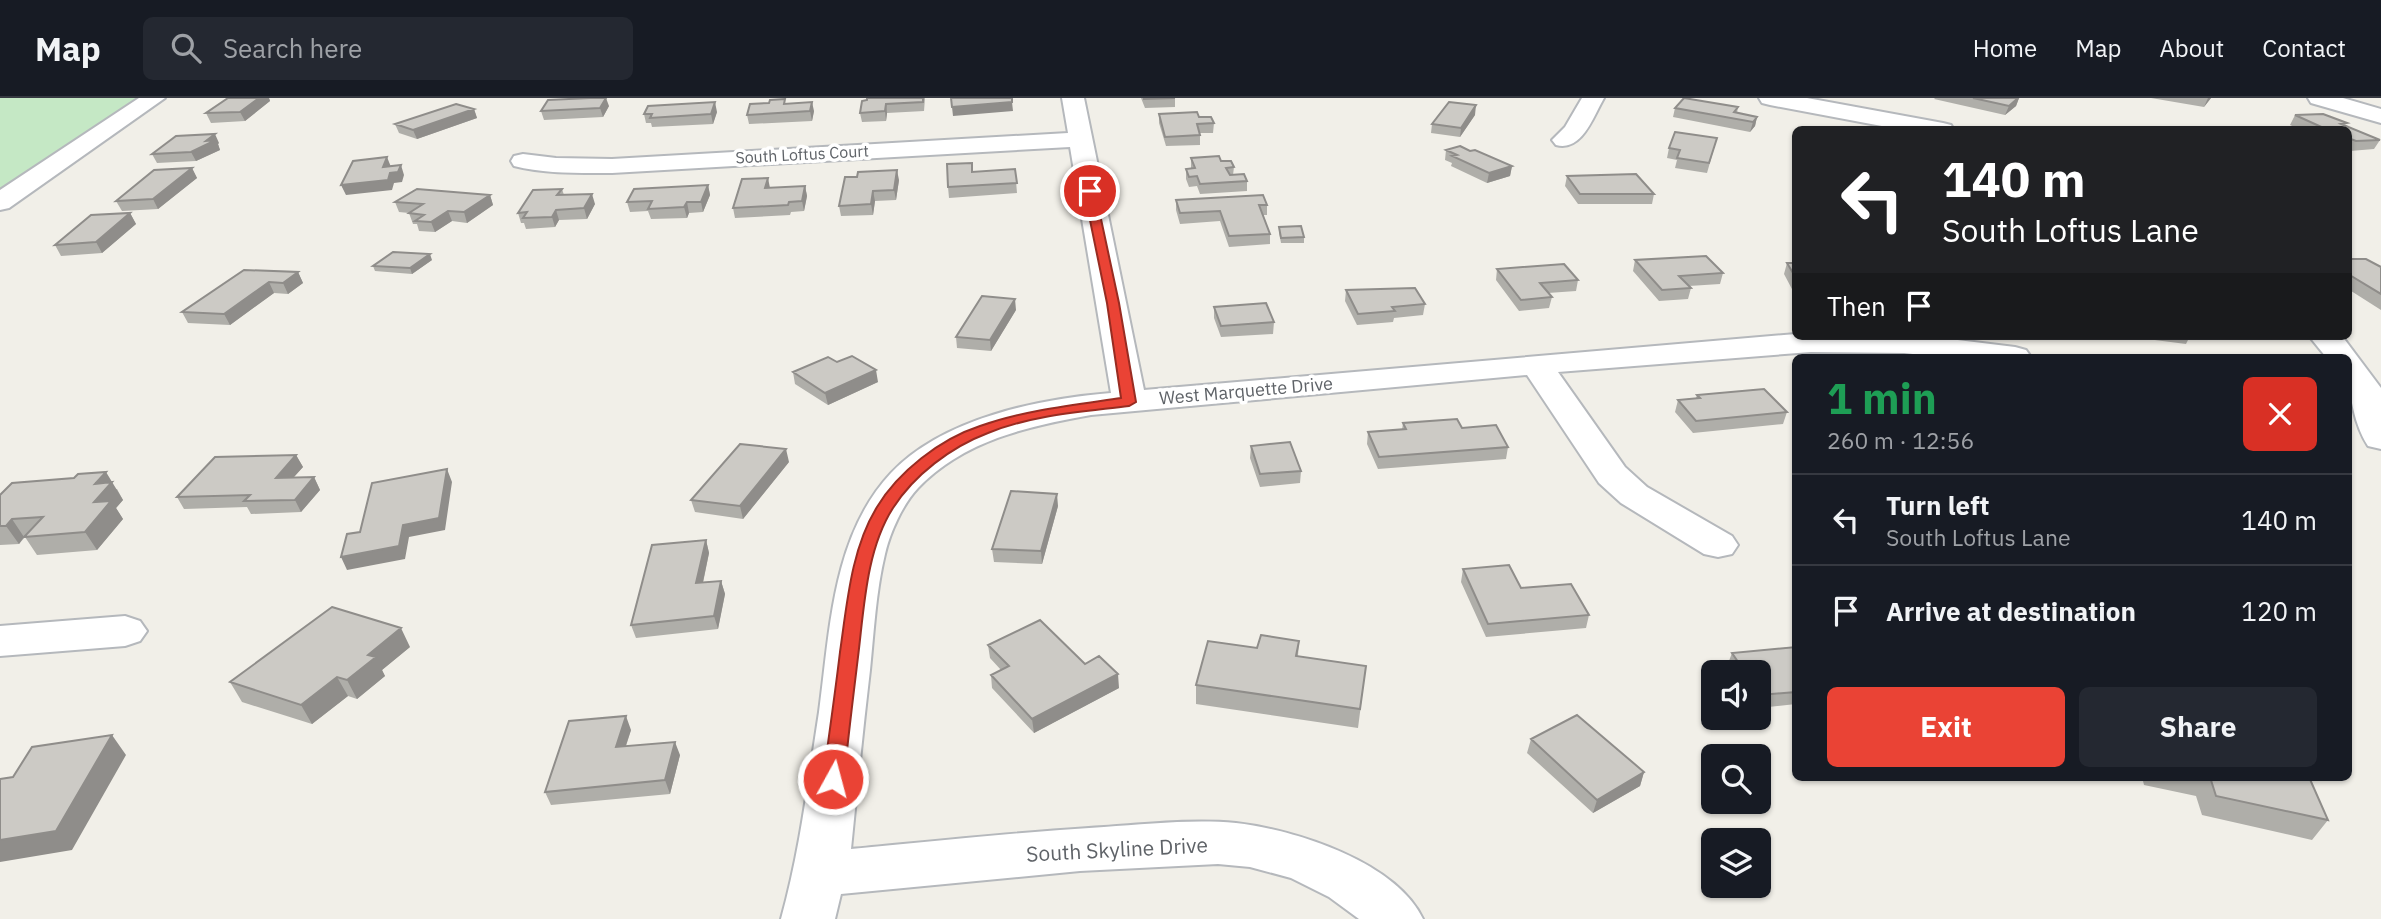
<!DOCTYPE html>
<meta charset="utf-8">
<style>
:root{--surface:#171b24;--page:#242831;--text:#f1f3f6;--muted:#9ea1a6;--line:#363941;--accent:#ea4335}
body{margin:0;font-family:"IBM Plex Sans",sans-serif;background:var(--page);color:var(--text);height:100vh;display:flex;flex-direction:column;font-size:26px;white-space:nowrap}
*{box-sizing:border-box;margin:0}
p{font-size:23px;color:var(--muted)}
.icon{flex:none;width:38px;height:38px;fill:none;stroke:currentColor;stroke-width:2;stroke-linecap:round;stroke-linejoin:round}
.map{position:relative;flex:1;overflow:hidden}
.details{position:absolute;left:1792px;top:256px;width:560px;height:427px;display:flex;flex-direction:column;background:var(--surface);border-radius:10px;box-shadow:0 2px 5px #0004}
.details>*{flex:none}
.guide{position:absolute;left:1792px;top:28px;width:560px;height:214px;border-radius:10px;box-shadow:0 2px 5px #0004;background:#202124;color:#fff;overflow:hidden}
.tools{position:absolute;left:1701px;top:562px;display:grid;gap:14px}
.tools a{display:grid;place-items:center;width:70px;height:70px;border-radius:10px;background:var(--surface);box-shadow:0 2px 5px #0004;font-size:35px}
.pin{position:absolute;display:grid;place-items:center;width:60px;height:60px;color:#fff;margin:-30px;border:4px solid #fff;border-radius:50%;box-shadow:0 2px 7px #0007}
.me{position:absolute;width:77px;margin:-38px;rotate:7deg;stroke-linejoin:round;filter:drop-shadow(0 0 5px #0008)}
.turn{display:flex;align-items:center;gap:24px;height:147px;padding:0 35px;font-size:32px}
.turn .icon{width:91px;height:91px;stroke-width:2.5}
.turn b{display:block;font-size:49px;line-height:60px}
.then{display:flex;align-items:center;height:66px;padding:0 35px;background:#0003;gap:14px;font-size:26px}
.round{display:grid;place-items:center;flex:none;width:74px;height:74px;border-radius:10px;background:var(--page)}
.headline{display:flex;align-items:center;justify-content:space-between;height:119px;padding:0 35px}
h1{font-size:42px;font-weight:700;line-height:52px;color:#1e9e55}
.action{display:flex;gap:14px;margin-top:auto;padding:14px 35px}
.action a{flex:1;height:80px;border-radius:10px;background:var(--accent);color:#fff;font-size:28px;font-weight:700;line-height:80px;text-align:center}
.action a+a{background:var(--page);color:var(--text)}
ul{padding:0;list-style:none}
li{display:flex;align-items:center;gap:21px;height:91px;padding:0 35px;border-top:2px solid var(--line)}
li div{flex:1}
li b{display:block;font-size:26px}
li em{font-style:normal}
header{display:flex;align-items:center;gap:42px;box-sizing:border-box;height:98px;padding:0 35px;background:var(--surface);border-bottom:2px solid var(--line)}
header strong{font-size:33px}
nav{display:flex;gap:38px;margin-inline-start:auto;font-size:24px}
.search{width:490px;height:63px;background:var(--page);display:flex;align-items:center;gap:18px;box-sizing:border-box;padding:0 24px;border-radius:10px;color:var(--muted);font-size:26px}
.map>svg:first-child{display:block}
</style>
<header>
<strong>Map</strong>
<div class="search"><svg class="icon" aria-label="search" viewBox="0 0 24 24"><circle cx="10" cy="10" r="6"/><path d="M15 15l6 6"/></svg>Search here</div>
<nav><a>Home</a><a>Map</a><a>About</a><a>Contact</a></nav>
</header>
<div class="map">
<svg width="2381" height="821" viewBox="0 0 2381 821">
<rect width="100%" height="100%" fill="#f1efe8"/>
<path fill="#c5e8c5" d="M0,0H140L0,91Z"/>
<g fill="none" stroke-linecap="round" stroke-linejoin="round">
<defs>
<path id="minor" d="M139,0H165L9,110L0,112V92Z
M1062,0H1084L1144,292L1796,236V238H1925L2015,249L2026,252L2031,259H1939L1904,255L1811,254L1558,274L1625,369L1647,389L1732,438L1738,447L1732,456L1718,459L1704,456L1621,405L1599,385L1527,277L1091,317C1029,328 964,342 918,390C903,406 890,434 885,456C876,493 874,533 870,572C863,631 857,691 851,751C935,743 1019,734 1104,729C1148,726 1193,721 1236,725C1296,732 1396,764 1423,821H1359L1329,799L1291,780L1250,769L1218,766L1080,773L841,796L835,821H781C800,753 808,684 819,614C830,533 832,438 891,375C943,320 1038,301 1111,295L1070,49L612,75C579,75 546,76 514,68L511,63L514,58L523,56L556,60L612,61L1068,35Z
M1582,0H1604C1593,19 1582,54 1556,47L1552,42L1565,29Z
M1759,0H1807L1943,25L1951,27L1954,32H1903L1770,7L1762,5Z
M2308,0H2343L2381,11V25L2311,5Z
M2309,238H2342L2381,290V351L2368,348C2352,323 2348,287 2348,259H2326Z
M125,518L140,523L147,533L140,543L125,548L0,558V528Z"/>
</defs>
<use href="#minor" stroke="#b5b8bc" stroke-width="4"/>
<use href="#minor" fill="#fff" fill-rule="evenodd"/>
</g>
<path fill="#afaea9" d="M228,0H269L270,3L245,23L211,25L206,15Z
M925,0L924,13L887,15L886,23L862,24L860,15L867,2Z
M1141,0H1175V9L1145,10Z
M1935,0H2019L2016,8L2005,17L1934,1Z
M2151,0H2211L2204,9Z
M786,5L814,13L812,23L749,26L747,17Z
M609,8L603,19L544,22L541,13Z
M1738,9L1737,15L1757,19L1755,28L1750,34L1673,19L1675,10Z
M474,11L477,20L417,41L399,35L395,26Z
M717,14L713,26L652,29L651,25H646L644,16Z
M1159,16L1199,19L1214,25L1213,35H1200V47L1166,48L1159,25Z
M1475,17L1460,39L1431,35L1432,26Z
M2295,17L2347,25L2345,27L2380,42L2374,51L2350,53L2348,52V32H2301L2290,27Z
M1717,40L1707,75L1675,70L1677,62L1667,60L1669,50Z
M219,45L218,46L220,52L196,63L157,65L152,56Z
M1446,52L1470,53L1512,68L1510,78L1487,85L1451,68L1452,65L1445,62Z
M1191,60L1221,63L1234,69L1233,77L1247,83V93L1200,96L1197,88L1189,89L1186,81V71H1191Z
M192,70L197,80L158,111L122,113L116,103Z
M1015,71L1017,95L949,100L948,89L972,74Z
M1567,78L1654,96L1652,106H1578L1565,88Z
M899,82L896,102L875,103L873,117L841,118L839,108Z
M708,87L710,97L703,114L689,115L687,120L651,121L648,113L630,114L627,104Z
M805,88L807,98L804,113L791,114L790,117L735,120L733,110L770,90Z
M562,91L564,97L595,106L587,121L559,122L555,129L526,131L524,125H521L518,115Z
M490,97L493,107L467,125L452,123L435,134L419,133L417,126H413L409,115L399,114L395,104Z
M1176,102L1267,107V117H1263L1270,136V146L1229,149L1220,123L1180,126L1176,112Z
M130,115L136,126L102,155L61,158L55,147Z
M1279,129L1304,139V145H1281L1279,134Z
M2348,161L2381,169V212L2348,191Z
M432,162L412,176L375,173L373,168Z
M1635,162L1723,175L1720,186L1689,188L1691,190L1688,201L1659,203L1633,173Z
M1787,165H1796V194L1793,193L1784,176Z
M1497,171L1578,182L1576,193L1548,195L1552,199L1549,210L1519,213L1496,182Z
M298,174L303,185L288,196L274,195L230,227L188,225L182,214Z
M1346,192L1425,206L1423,217L1394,220L1393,224L1357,227L1345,203Z
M1214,209L1274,224L1273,236L1221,239L1214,220Z
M1016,212L991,253L957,250L956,239Z
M2145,238H2190L2186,246L2147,241Z
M837,264L878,284L828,307L795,286L793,274Z
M1697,297L1787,314L1783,326L1693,335L1675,314L1678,302L1696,300Z
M1403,325L1462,330L1508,349L1506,361L1378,371L1367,346L1368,334L1402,332Z
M1251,348L1301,373L1300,385L1260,389L1250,360Z
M296,357L303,369L294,379H314L320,392L301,414L251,416L247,409L184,411L177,399Z
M789,364L743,421L695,414L691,402Z
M117,391L123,402L116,410L123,421L97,452L37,457L25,439L19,446L0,447V397Z
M1058,408L1042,466L994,464L992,451Z
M706,442L709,455L703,485L721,483L725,496L718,531L636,540L631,527Z
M1463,471L1521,490L1589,517L1586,530L1486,539L1461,484Z
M1299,543L1298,558L1366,568L1358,630L1196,606V587L1257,550Z
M1796,543V606L1759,610V574H1731L1727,568L1732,555L1793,549Z
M988,547L1085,566L1119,590L1034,635L992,590L991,577L1001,572L990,560Z
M410,549L382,572L385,578L357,601L348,598L312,626L242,604L230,584Z
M631,632L626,648L680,657L670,696L551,707L545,694Z
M1531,641L1644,674L1640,688L1593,715L1527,655Z
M2142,679H2309L2328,722L2312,742L2202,717L2196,698L2144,687Z"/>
<path fill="#8f8d8a" d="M259,0H269L270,3L245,23L240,14Z
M606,0L609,8L603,19L600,10Z
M2019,0L2016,8L2005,17L2009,8Z
M2208,0H2211L2204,9Z
M715,4L717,14L713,26L711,16Z
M812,4L814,13L812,23L810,13Z
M1012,4L1013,13L953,18L952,9Z
M886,6L887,15L886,23L885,13Z
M1476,7L1475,17L1460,39L1461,30Z
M474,11L477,20L417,41L413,32Z
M1757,19L1755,28L1750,34L1753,24Z
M215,36L219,45L218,46L220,52L196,63L191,54Z
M387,59L391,69H383Z
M401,67L404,77L402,84L394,85L392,92L346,97L341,87L390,75Z
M1512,68L1510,78L1487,85L1489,75Z
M192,70L197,80L158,111L153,101Z
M897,72L899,82L896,102L894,92Z
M768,80L770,90H765Z
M708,87L710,97L703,114L701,104Z
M805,88L807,98L804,113L802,103Z
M873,93L875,103L873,117L871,106Z
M592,96L595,106L587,121L584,110Z
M490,97L493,107L467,125L464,114Z
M687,104L689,115L687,120L684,109Z
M556,112L559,122L555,129L552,119Z
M448,113L452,123L435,134L431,124Z
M130,115L136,126L102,155L96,144Z
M430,156L432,162L412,176L410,170Z
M298,174L303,185L288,196L283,185Z
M269,184L274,195L230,227L224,216Z
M1015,201L1016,212L991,253L990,242Z
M876,272L878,284L828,307L825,295Z
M786,351L789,364L743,421L740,408Z
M296,357L303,369L282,392L276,380Z
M447,371L452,384L445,432L409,439L405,461L347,472L341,459L403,427Z
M106,374L123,402L116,410L123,421L97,452L85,434L95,386Z
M314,379L320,392L301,414L295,402Z
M1057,396L1058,408L1042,466L1041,453Z
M12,421L24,439L19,446L6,428Z
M706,442L709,455L700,498L696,485Z
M721,483L725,496L718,531L714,518Z
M401,530L410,549L382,572L385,578L357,601L347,582L368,557Z
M1118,576L1119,590L1034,635L1032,621Z
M337,579L348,598L312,626L301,607Z
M626,618L631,632L621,662L616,649Z
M112,637L126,657L72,752L0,764V742Z
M675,644L680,657L670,696L665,682Z
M1644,674L1640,688L1593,715L1597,702Z"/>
<path fill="#cccac5" stroke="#8f8d8a" stroke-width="2" d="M228,0H259L240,14L206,15Z
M590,0H606L600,10L541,13L548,2Z
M867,0H923V4L886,6L885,13L860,15L862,3L867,2Z
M951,0H1012V4L952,9Z
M1144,0H1175L1144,1Z
M1684,0L1738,9L1734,14L1757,19L1753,24L1675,10Z
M1973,0H2018L2009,8Z
M785,1L784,6L812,4L810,13L747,17L750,6L769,5L770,2Z
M715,4L711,16L650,20L652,16H644L648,8Z
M1449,4L1476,7L1461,30L1432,26Z
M456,6L474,11L413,32L395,26Z
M1197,14L1199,19H1211L1214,25L1197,26L1200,37L1165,39L1159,16Z
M2323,16L2347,25L2341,26L2380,42L2356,43L2348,40V32H2328L2295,17Z
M1675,34L1717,40L1709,65L1677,60L1680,52L1669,50Z
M215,36L206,43L216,42L191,54L152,56L176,38Z
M1460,48L1470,53L1475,52L1512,68L1489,75L1452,58L1457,57L1446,52Z
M1219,58L1221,63H1231L1234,69L1226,70L1230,77L1244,76L1247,83L1200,86L1197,78L1189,79L1186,71L1195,70L1191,60Z
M387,59L383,69L401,67L398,74L390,75L388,82L341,87L353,63Z
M972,65V74L1015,71L1017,85L948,89L947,66Z
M192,70L153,101L116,103L154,72Z
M897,72L894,92L873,93L871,106L839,108L845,79H857L858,74Z
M1636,76L1654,96H1580L1567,78Z
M768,80L765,90L805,88L802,103L789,104L788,107L733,110L742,81Z
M708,87L701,104H687L684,109L648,111L652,103L627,104L634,91Z
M417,91L490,97L464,114L448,113L431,124L415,123L424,117L409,115L423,106L395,104Z
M562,91L557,97L592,96L584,110L556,112L552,119L523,120L527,114L518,115L533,92Z
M1263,97L1267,107H1259L1270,136L1229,138L1220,113L1180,115L1176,102Z
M130,115L96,144L55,147L91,117Z
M1301,128L1304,139L1281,140L1279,129Z
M393,154L430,156L410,170L373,168Z
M1706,158L1723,175L1679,178L1691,190L1662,192L1635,162Z
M2348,161H2366L2381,169V196L2348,176Z
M1787,165H1796V180Z
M1564,166L1578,182L1540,185L1552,199L1521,202L1497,171Z
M244,172L298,174L283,185L269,184L224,216L182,214Z
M1415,190L1425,206L1392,209L1395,213L1358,216L1346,192Z
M982,198L1015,201L990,242L956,239Z
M1266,205L1274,224L1221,228L1214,209Z
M852,258L876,272L825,295L793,274L828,259L837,264Z
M1764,291L1787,314L1696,323L1678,302L1700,300L1697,297Z
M1457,321L1462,330L1496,327L1508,349L1379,359L1368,334L1406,331L1403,325Z
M1290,344L1301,373L1260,376L1251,348Z
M740,346L786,351L740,408L691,402Z
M296,357L276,380L314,379L295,402L244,403L250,397L177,399L215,359Z
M447,371L439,420L403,427L399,448L341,459L347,436L360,434L372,385Z
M106,374L95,386L112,384L94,404L111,403L85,434L24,439L43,419L12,421L6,428H0V397L12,385L74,380L78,376Z
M1011,393L1057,396L1041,453L992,451Z
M706,442L696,485L721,483L714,518L631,527L652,447Z
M1509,467L1521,490L1571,486L1589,517L1488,526L1463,471Z
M332,509L401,530L368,557L376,559L347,582L337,579L301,607L230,584Z
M1040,522L1085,566L1099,558L1118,576L1032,621L991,577L1009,568L988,547Z
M1261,537L1299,543L1296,558L1366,568L1360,611L1196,587L1208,543L1257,550Z
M1796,549V594L1760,597L1759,595V574H1745L1732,555Z
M1577,617L1644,674L1597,702L1531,641Z
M626,618L616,649L675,644L665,682L545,694L569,623Z
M112,637L56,733L0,742V681L13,679L32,649Z
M2210,679H2309L2328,722L2216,698Z"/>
<path fill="#ea4335" stroke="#982c22" stroke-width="2" d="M1090,89L1095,93L1119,205L1136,304L1129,308C1081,314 1032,317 988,335C951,349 914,377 893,410C866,452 864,511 858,559C853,600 848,640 844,681L841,686L833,689L826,686L823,681C829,638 835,596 840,554C847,506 851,451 877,409C898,374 940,341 980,328C1026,312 1073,307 1121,300L1107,205L1084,93Z"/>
<g text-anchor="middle" stroke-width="7" stroke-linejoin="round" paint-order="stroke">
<g font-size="16" fill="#5f6368" stroke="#fff">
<text transform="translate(802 56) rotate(-3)" y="6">South Loftus Court</text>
</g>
<g font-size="18" fill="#5f6368" stroke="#fff">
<text transform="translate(1246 293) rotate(-5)" y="6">West Marquette Drive</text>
</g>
<g font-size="21" fill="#5f6368" stroke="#fff">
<text transform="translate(1117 752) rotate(-3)" y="7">South Skyline Drive</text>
</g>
</g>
</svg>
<div class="tools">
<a><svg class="icon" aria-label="sound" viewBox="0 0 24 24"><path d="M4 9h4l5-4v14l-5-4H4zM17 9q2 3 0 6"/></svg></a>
<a><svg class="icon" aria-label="search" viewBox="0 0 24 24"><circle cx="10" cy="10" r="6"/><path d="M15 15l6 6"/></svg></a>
<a><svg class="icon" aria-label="layers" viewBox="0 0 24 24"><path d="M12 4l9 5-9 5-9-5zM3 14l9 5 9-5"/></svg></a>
</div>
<div class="pin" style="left:1090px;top:93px;background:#d93025"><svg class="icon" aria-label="arrive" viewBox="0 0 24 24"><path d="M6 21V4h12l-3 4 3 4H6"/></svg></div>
<svg class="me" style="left:833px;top:681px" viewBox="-20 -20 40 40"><circle r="17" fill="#ea4335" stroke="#fff" stroke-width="3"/><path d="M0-11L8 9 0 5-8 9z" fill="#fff"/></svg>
<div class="guide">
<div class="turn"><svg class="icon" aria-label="left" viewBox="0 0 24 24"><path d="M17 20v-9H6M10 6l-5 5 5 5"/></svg><div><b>140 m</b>South Loftus Lane</div></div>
<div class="then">Then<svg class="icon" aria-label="arrive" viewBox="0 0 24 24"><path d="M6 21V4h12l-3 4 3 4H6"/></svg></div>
</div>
<section class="details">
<div class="headline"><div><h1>1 min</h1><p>260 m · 12:56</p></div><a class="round" style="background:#d93025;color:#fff"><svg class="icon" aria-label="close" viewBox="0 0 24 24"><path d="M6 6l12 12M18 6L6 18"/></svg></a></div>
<ul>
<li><svg class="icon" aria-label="left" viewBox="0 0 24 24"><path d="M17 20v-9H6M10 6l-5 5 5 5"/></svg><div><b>Turn left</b><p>South Loftus Lane</p></div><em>140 m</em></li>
<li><svg class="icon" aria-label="arrive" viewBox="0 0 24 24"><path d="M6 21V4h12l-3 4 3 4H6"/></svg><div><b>Arrive at destination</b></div><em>120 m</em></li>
</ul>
<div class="action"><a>Exit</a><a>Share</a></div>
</section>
</div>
